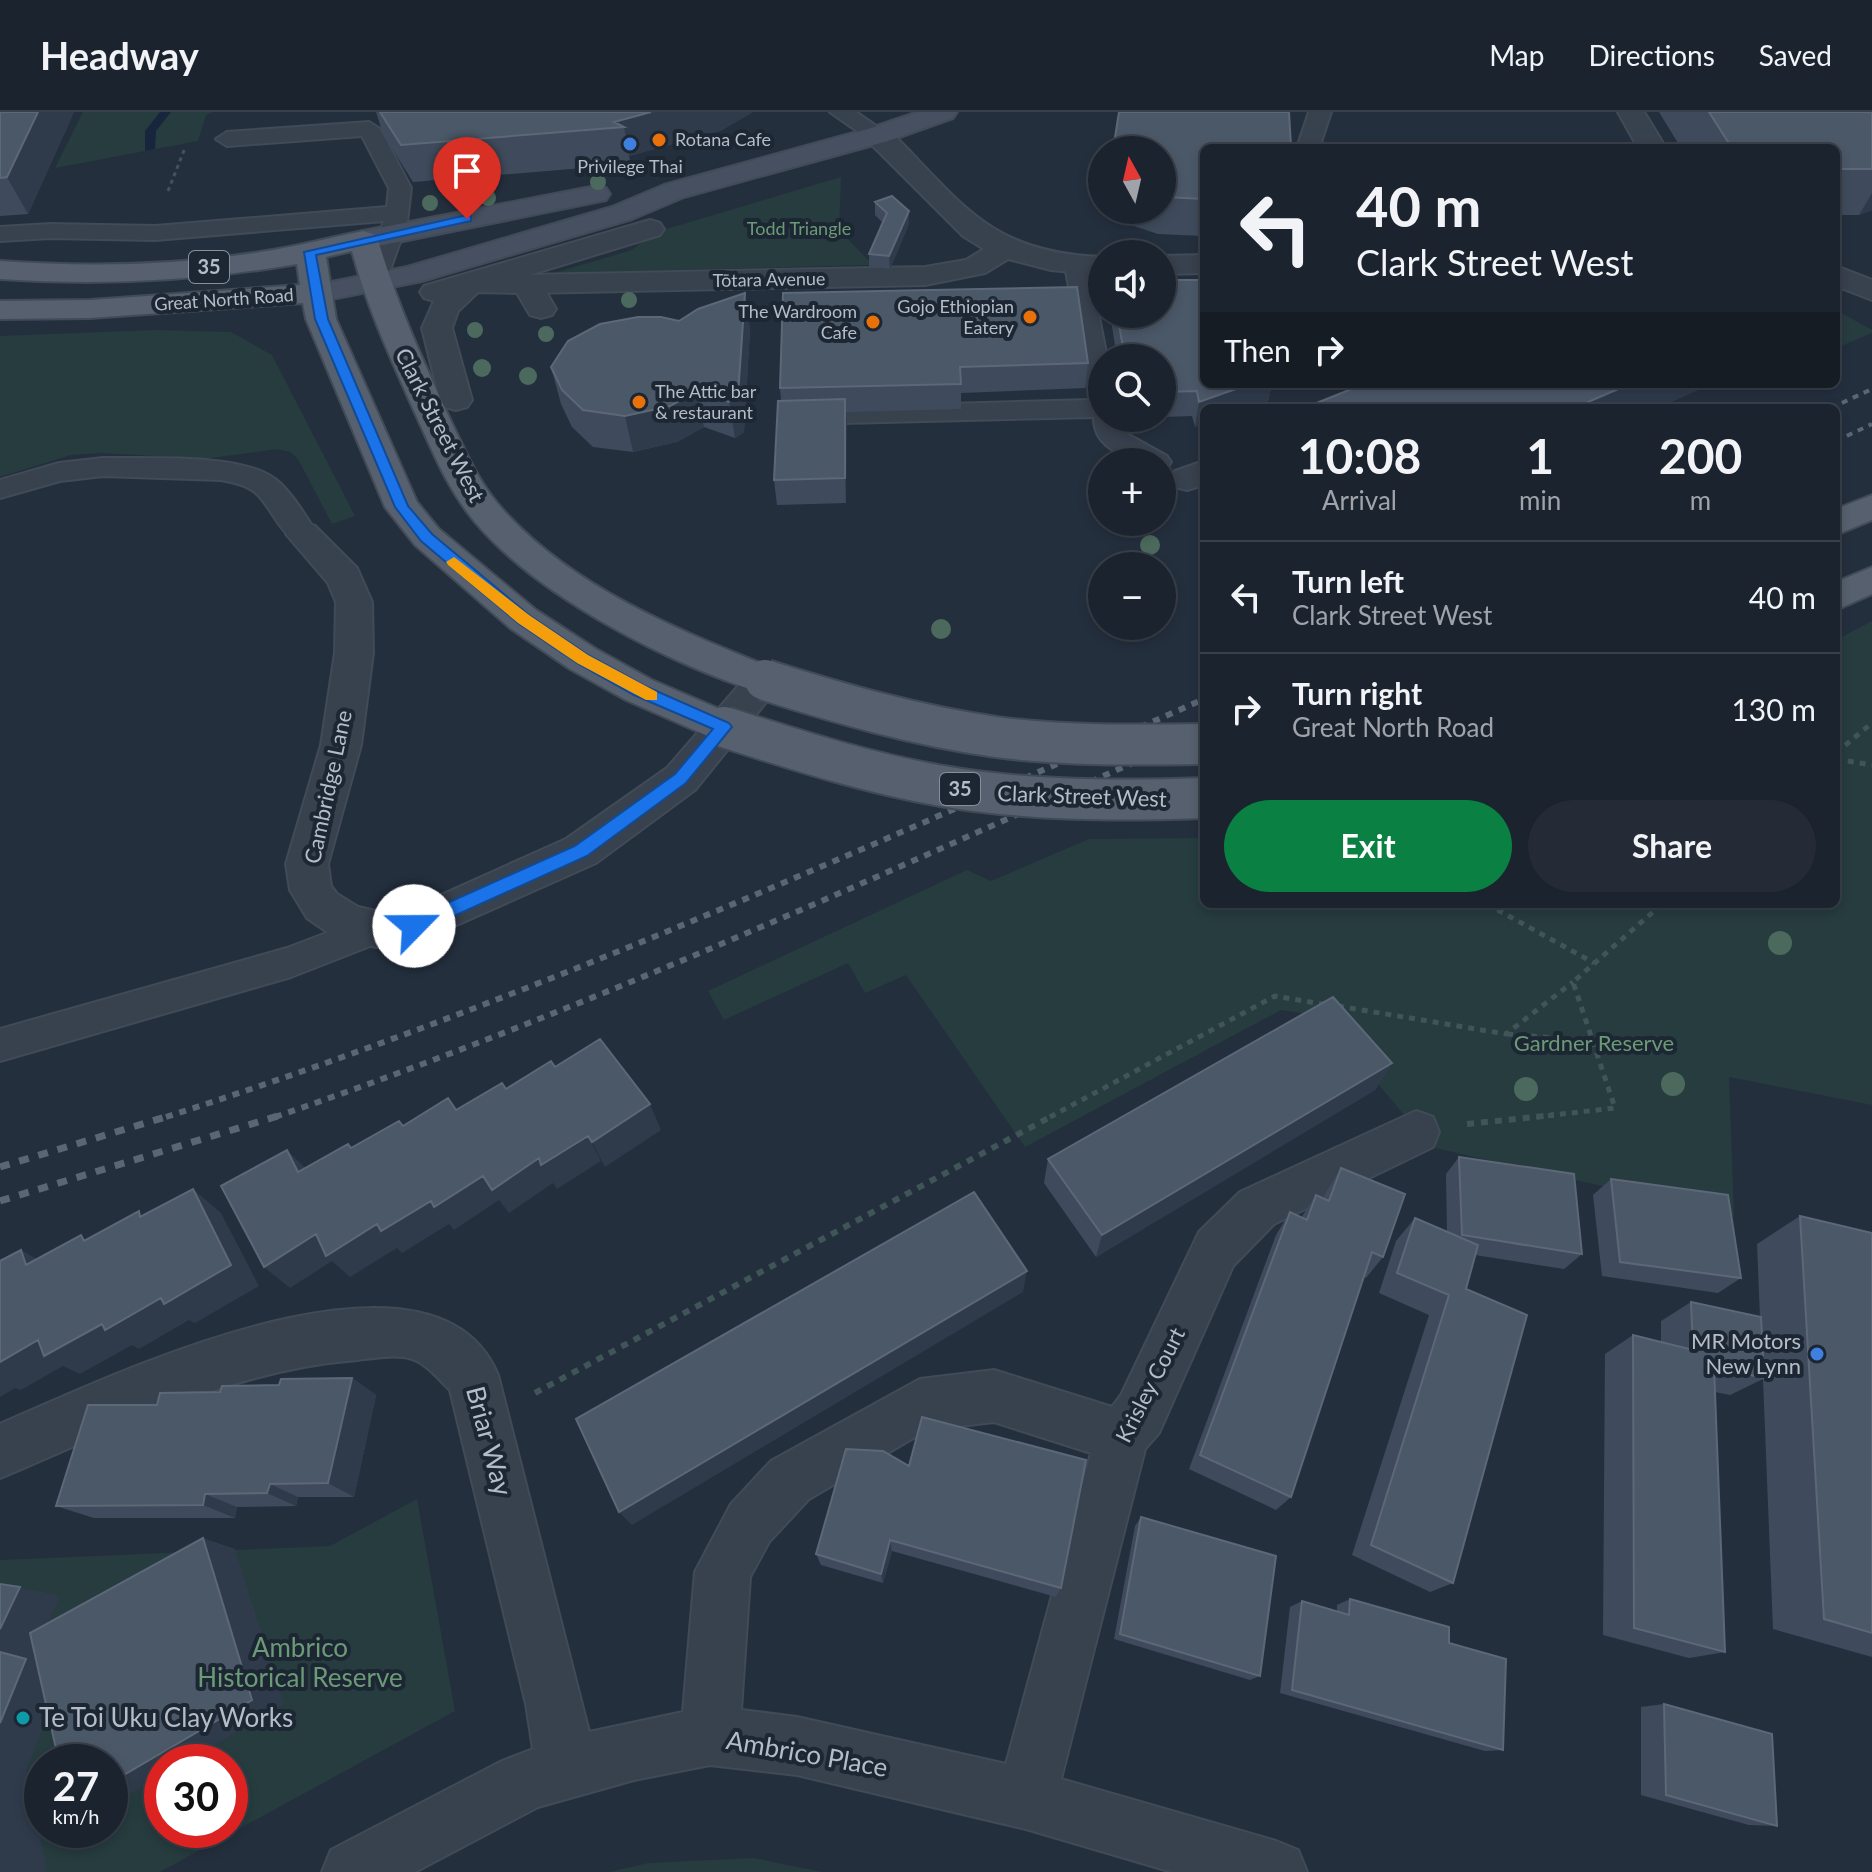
<!DOCTYPE html>
<meta charset="utf-8">
<style>
:root{--surface:#1b232e;--page:#242b36;--text:#f1f3f6;--muted:#a0a4aa;--line:#39404a;--accent:#0b8043}
body{margin:0;font-family:Lato,sans-serif;background:var(--page);color:var(--text);height:100vh;display:flex;flex-direction:column;font-size:30px;white-space:nowrap}
*{box-sizing:border-box;margin:0}
p{font-size:26px;color:var(--muted)}
.icon{flex:none;width:44px;height:44px;fill:none;stroke:currentColor;stroke-width:2;stroke-linecap:round;stroke-linejoin:round}
.map{position:relative;flex:1;overflow:hidden}
.details{position:absolute;left:1200px;top:292px;width:640px;height:504px;display:flex;flex-direction:column;background:var(--surface);border-radius:12px;box-shadow:0 4px 12px #0003,0 0 0 2px var(--line)}
.details>*{flex:none}
.top-card{position:absolute;left:1200px;top:32px;width:640px;height:244px;border-radius:12px;box-shadow:0 4px 12px #0003,0 0 0 2px var(--line);background:#1b232e;color:var(--text);overflow:hidden}
.needle{width:52px;rotate:352deg}
.fabs{position:absolute;left:1088px;top:24px;display:grid;gap:16px}
.fabs a{display:grid;place-items:center;width:88px;height:88px;border-radius:50%;background:var(--surface);box-shadow:0 4px 12px #0003,0 0 0 2px var(--line);font-size:40px}
.speed{position:absolute;left:24px;top:1632px;display:flex;gap:16px;font-size:40px;font-weight:700;text-align:center}
.speed>*{display:grid;place-content:center;width:104px;height:104px;border-radius:50%;background:var(--surface);box-shadow:0 4px 12px #0003,0 0 0 2px var(--line);line-height:1}
.speed small{font-size:20px;font-weight:400}
.speed .limit{border:12px solid #d22;background:#fff;color:#111}
.pin{position:absolute;display:grid;place-items:center;width:68px;height:68px;color:#fff;margin:-82px -34px;border-radius:50% 50% 50% 0;rotate:-45deg;box-shadow:0 0 8px #0007}
.pin .icon{rotate:45deg}
.me{position:absolute;width:88px;margin:-44px;rotate:67deg;stroke-linejoin:round;filter:drop-shadow(0 0 6px #0008)}
.turn{display:flex;align-items:center;gap:28px;height:168px;padding:0 24px;font-size:36px}
.turn .icon{width:104px;height:104px;stroke-width:2.5}
.turn b{display:block;font-size:56px;line-height:68px}
.then{display:flex;align-items:center;height:76px;padding:0 24px;background:#0003;gap:16px;font-size:30px}
.eta{display:flex;justify-content:space-evenly;align-items:center;height:136px;text-align:center}
.eta b{font-size:48px;font-weight:700;line-height:56px}
.action{display:flex;gap:16px;margin-top:auto;padding:16px 24px}
.action a{flex:1;height:92px;border-radius:48px;background:var(--accent);color:#fff;font-size:32px;font-weight:700;line-height:92px;text-align:center}
.action a+a{background:var(--page);color:var(--text)}
ul{padding:0;list-style:none}
li{display:flex;align-items:center;gap:24px;height:112px;padding:0 24px;border-top:2px solid var(--line)}
li div{flex:1}
li b{display:block;font-size:30px}
li em{font-style:normal}
header{display:flex;align-items:center;gap:48px;box-sizing:border-box;height:112px;padding:0 40px;background:var(--surface);border-bottom:2px solid var(--line)}
header strong{font-size:38px}
nav{display:flex;gap:44px;margin-inline-start:auto;font-size:28px}
.map>svg:first-child{display:block}
</style>
<header>
<strong>Headway</strong>
<nav><a>Map</a><a>Directions</a><a>Saved</a></nav>
</header>
<div class="map">
<svg width="1872" height="1760" viewBox="0 0 1872 1760">
<rect width="100%" height="100%" fill="#242f3e"/>
<path fill="#263c3f" fill-rule="evenodd" d="M83,0H213L206,3L198,29L55,56Z
M841,65L839,118L873,153L554,161L632,138L653,121Z
M1836,198L1872,218V221L1836,236Z
M156,218L231,220L272,243L355,404L332,412L298,347L290,340L278,337L204,347L102,341L71,343L0,365V224Z
M1872,509V993L1729,965L1734,1104L1431,1035L1321,904L1281,898L1025,1035L906,863L865,881L848,851L724,908L708,879L967,758L991,769L1089,727L1204,726V792H1836V528Z
M417,1387L455,1599L160,1760H0V1448L330,1434ZM42,1650H110V1718H42ZM162,1650H230V1718H162Z
M754,1746L822,1760H609L648,1751Z"/>
<g fill="none" stroke-linecap="round" stroke-linejoin="round">
<path fill="#17263c" fill-rule="evenodd" d="M160,0H171L156,19L155,37L145,39V19Z"/>
<defs>
<path id="service" d="M830,0H856L889,23L886,28H870Z
M1309,0H1331L1319,36H1297Z
M369,10L380,17L411,76L407,110L384,175H366L363,170L384,109L155,128L50,126L0,129V115L50,112L155,114L387,95L389,76L362,24L227,34L216,27L227,20Z
M1077,147L1086,149L1089,154L1107,246H1102V306H1119L1122,319L1167,344L1171,350L1167,356L1162,358V350C1133,350 1093,339 1094,305L843,311L834,309L830,303L834,297L843,295L1090,288L1065,154L1068,149Z
M103,346C146,347 242,341 275,367C289,377 308,407 317,422L313,429C284,437 275,399 257,382C248,373 233,370 221,368L103,364L60,369L0,386V368L59,351Z
M376,802L388,807L393,817L388,827L291,865L0,949V917L287,836Z"/>
<path id="pedestrian" d="M650,108L660,111L664,117L660,123L529,163L538,166L556,197L552,203L541,206L530,203L517,181L478,180L458,199L452,216L472,288L467,295L456,298L445,295L440,288L422,216L434,189L424,186L420,180L424,174Z
M1204,349V373L1187,378L1175,375L1170,367L1175,359Z"/>
<path id="minor" d="M1618,0H1644L1666,36H1638Z
M878,15L888,17C962,91 989,141 1102,145V163L1051,158L1008,147L985,161L925,173L527,181L516,178L512,172L516,166L527,163L925,155L966,148L984,137L963,124L868,29L865,23L868,17Z
M1204,143V161L1162,162V144Z
M1836,154L1872,168V188L1836,174Z
M303,410L315,414L357,456L372,490L373,541L361,633L328,752L331,774L337,782L358,795L376,799L410,797L566,727L667,656L752,558L765,554L778,558L784,568L695,678L596,751L414,832L376,835L348,829L333,824L307,806L290,778L286,752L321,633L335,541L336,490L328,471L286,422L291,414Z
M1416,999L1433,1005L1439,1020L1433,1035L1274,1112L1233,1154L1159,1321L1145,1337L1061,1667L1276,1729L1298,1738L1307,1760H1172L1026,1717L797,1663L710,1653L634,1668L538,1695L415,1760H322L331,1738L502,1649L533,1637L526,1592L450,1278C439,1268 426,1251 412,1247C396,1242 374,1246 357,1248C229,1258 117,1317 0,1366V1312C103,1268 433,1106 498,1263L589,1620L683,1600L695,1460L731,1392L771,1349L920,1267L994,1258L1112,1295L1121,1283L1199,1120L1240,1080ZM994,1310L1091,1341L1006,1652L797,1605L741,1598L750,1465L769,1430L809,1387L927,1318Z"/>
<path id="secondary" d="M918,0H957L953,6L888,29L684,85L632,107L422,169L317,190L306,187L302,181L306,175L407,155L612,95L664,73L868,17Z
M596,74L606,76L610,82L606,88L363,137L353,134L348,128L353,122L363,119Z"/>
<path id="primary" d="M363,119L373,122L378,128C396,189 421,245 448,303C463,334 476,366 498,392C569,475 680,519 778,558L784,568L778,578L765,582C671,553 538,485 475,410C448,378 433,340 416,303C392,249 367,196 352,139L326,145L336,207L417,390L439,417L536,498L596,537L652,568L738,605L743,615L738,625L724,630L710,625L626,588L570,557L510,516L415,433L385,395L306,207L303,191L90,206L0,207V189L90,188L300,173L297,152C198,169 100,174 0,167V149C87,155 173,154 260,140C295,135 328,126 363,119Z
M1872,383V408L1836,423V397Z
M1872,455V482L1836,498V470Z"/>
</defs>
<use href="#service" stroke="#414a57" stroke-width="4"/>
<use href="#pedestrian" stroke="#414a57" stroke-width="4"/>
<use href="#minor" stroke="#414a57" stroke-width="4"/>
<use href="#secondary" stroke="#414a57" stroke-width="4"/>
<use href="#primary" stroke="#414a57" stroke-width="4"/>
<path stroke="#3f5557" stroke-width="3" stroke-dasharray="4 4" stroke-linecap="butt" d="M168,79L185,36"/>
<path stroke="#3f5557" stroke-width="5" stroke-dasharray="6 6" stroke-linecap="butt" d="M1836,641L1872,611
M1836,647L1872,653
M1487,792L1594,851
M1338,894L1506,922L1573,870
M1507,922L1593,929
M1050,1005L1275,884L1328,893
M1536,1005L1615,996L1573,870L1662,792"/>
<path stroke="#3f5557" stroke-width="6" stroke-dasharray="7 7" stroke-linecap="butt" d="M1467,1012L1554,1003
M535,1281L1054,1003"/>
<use href="#service" fill="#38414e" fill-rule="evenodd"/>
<use href="#pedestrian" fill="#38414e" fill-rule="evenodd"/>
<use href="#minor" fill="#38414e" fill-rule="evenodd"/>
<use href="#secondary" fill="#465061" fill-rule="evenodd"/>
<use href="#primary" fill="#56606e" fill-rule="evenodd"/>
<path stroke="#5a6575" stroke-width="4" stroke-dasharray="6 6" stroke-linecap="butt" d="M1831,296L1872,277
M1836,329L1872,312"/>
<path stroke="#5a6575" stroke-width="6" stroke-dasharray="7 7" stroke-linecap="butt" d="M166,1005C522,891 862,738 1204,587
M275,1005C593,896 897,756 1204,619"/>
<path stroke="#5a6575" stroke-width="7" stroke-dasharray="10 10" stroke-linecap="butt" d="M0,1055L172,1003
M0,1089L281,1003"/>
<defs>
<path id="primary-bridge" d="M765,568C841,592 918,614 996,625C1065,634 1135,633 1204,632
M724,615C796,638 867,661 942,674C1029,689 1117,689 1204,686"/>
</defs>
<use href="#primary-bridge" stroke="#414a57" stroke-width="44" stroke-linecap="butt"/>
<use href="#primary-bridge" stroke="#56606e" stroke-width="40"/>
</g>
<g fill="#4b6a5d">
<circle cx="598" cy="70" r="8"/>
<circle cx="488" cy="86" r="8"/>
<circle cx="430" cy="91" r="8"/>
<circle cx="629" cy="188" r="8"/>
<circle cx="475" cy="218" r="8"/>
<circle cx="546" cy="222" r="8"/>
<circle cx="482" cy="256" r="9"/>
<circle cx="528" cy="264" r="9"/>
<circle cx="1150" cy="433" r="10"/>
<circle cx="941" cy="517" r="10"/>
<circle cx="1780" cy="831" r="12"/>
<circle cx="1673" cy="972" r="12"/>
<circle cx="1526" cy="977" r="12"/>
</g>
<path fill="#3f4b5c" d="M0,0H74L28,102L0,104Z
M376,0H753L720,19L629,44L631,52L413,70L383,22Z
M1659,0H1872V98L1859,103H1836V36H1681Z
M1204,36V124L1158,122L1125,111L1118,98H1162V38Z
M875,90L909,99V112L890,157L869,154V142L882,110L875,103Z
M745,181L750,218L744,320L735,326L704,315L677,330L633,340L593,335L572,315L561,292L551,255L679,209Z
M783,181L1088,251L1085,276L961,281V297L846,300V391L777,393L774,368L781,288L780,276Z
M1110,202H1162L1204,272H1272L1268,289L1195,315L1192,304L1162,305V246H1117Z
M1392,951L1375,978L1096,1145L1044,1071L1048,1047Z
M1459,1045L1582,1142L1564,1157L1475,1143L1466,1177L1453,1471L1430,1480L1352,1443L1429,1203L1379,1181L1396,1129L1415,1106L1447,1120L1446,1062Z
M1341,1056L1383,1145L1366,1166L1364,1165L1291,1385L1276,1398L1189,1357L1276,1123L1290,1100L1301,1106L1316,1083L1323,1087L1326,1080Z
M1611,1067L1741,1166L1718,1181L1602,1164L1593,1083Z
M1800,1104L1872,1121V1545L1773,1517L1763,1267L1730,1283L1715,1280L1725,1540L1689,1546L1603,1523L1605,1242L1633,1223L1661,1230V1209L1691,1190L1760,1205L1757,1132Z
M352,1266L376,1283L354,1385H298L296,1394L237,1395L235,1406H94L56,1394L157,1293L220,1280Z
M846,1337L1061,1476L1056,1485L892,1439L883,1471L821,1453L816,1442Z
M1141,1405L1260,1564L1250,1568L1114,1527L1135,1414Z
M1350,1487L1449,1531L1503,1638L1485,1639L1280,1581L1290,1495L1302,1489L1337,1499V1493Z
M1664,1592L1777,1714L1749,1713L1641,1683V1595Z"/>
<path fill="#2f3b4b" d="M38,0H74L28,102L7,65Z
M651,0H753L720,19L629,44L624,15L614,10Z
M1872,81V98L1859,103Z
M909,99V112L890,157L889,144Z
M745,181L750,218L744,320L735,326L729,290Z
M1250,272H1272L1268,289L1248,296H1204V312L1195,315L1199,290Z
M1630,272H1712L1658,296H1574Z
M697,279L704,315L677,330L633,340L625,304Z
M845,287L847,312L846,391L845,366Z
M1392,951L1375,978L1096,1145L1102,1123Z
M650,992L661,1018L605,1055L592,1030Z
M588,1024L601,1049L557,1077L553,1071L509,1101L499,1088L454,1118L449,1112L402,1141L397,1136L350,1165L332,1149L290,1176L264,1155L316,1122L377,1112L483,1064L539,1046Z
M287,1038L312,1063L298,1060Z
M193,1077L221,1101L259,1174L195,1211L189,1208L139,1237L132,1233L80,1262L63,1254L21,1278L15,1276L0,1285V1250Z
M21,1138L57,1159L26,1153Z
M1027,1159L1023,1180L632,1413L619,1400Z
M352,1266L376,1283L354,1385L328,1371Z
M270,1372L298,1385L296,1394L267,1381Z
M205,1382L237,1395L235,1406L203,1393Z
M203,1426L235,1437L284,1592L186,1650H162V1664L110,1694V1671Z
M890,1428L892,1439L883,1471L881,1462Z
M20,1475L60,1484L33,1544L67,1553L26,1659L47,1758L43,1760H1L0,1757V1517Z"/>
<path fill="#4b5868" stroke="#5c6777" stroke-width="2" d="M0,0H38L7,65L0,66Z
M380,0H651L614,10L624,15L401,33Z
M1119,0H1289L1291,34L1294,36H1204V87L1163,85H1162V38H1113Z
M1709,0H1872V57H1836V36H1732Z
M892,84L909,99L889,144L869,142L887,101L875,90Z
M1162,168H1204V272H1250L1199,290L1197,279L1162,280V246H1125L1117,202H1162Z
M1077,175L1088,251L960,255L961,272L780,276L783,181Z
M745,181L738,283L729,290L697,279L670,294L625,304L583,298L562,278L551,255L568,229L600,212L638,205H661L679,209L698,197Z
M1364,272H1630L1574,296H1304Z
M845,287V366L774,368L778,289Z
M1333,885L1392,951L1102,1123L1048,1047Z
M600,927L650,992L592,1030L588,1024L541,1053L539,1046L492,1078L483,1064L434,1095L431,1089L381,1119L377,1112L326,1144L316,1122L264,1155L221,1074L287,1038L298,1060L348,1032L351,1036L399,1009L403,1014L448,986L456,998L502,971L506,977L551,949L555,955Z
M1459,1045L1574,1062L1582,1142L1462,1123Z
M1341,1056L1405,1082L1383,1145L1372,1140L1291,1385L1200,1343L1290,1100L1307,1108L1316,1083L1329,1089Z
M1611,1067L1728,1083L1741,1166L1620,1150Z
M193,1077L231,1153L164,1192L161,1186L105,1218L102,1212L44,1244L38,1228L0,1250V1149L21,1138L26,1153L81,1123L84,1129L139,1099L140,1105Z
M974,1080L1027,1159L619,1400L576,1307Z
M1800,1104L1872,1121V1521L1824,1507Z
M1415,1106L1478,1133L1466,1177L1527,1203L1453,1471L1371,1433L1449,1183L1397,1161Z
M1691,1190L1761,1205L1764,1266L1714,1255L1725,1540L1634,1516L1633,1223L1693,1238Z
M352,1266L328,1371L270,1372L267,1381L205,1382L203,1393L56,1394L88,1293H157L160,1281L220,1280L222,1274L279,1273L281,1267Z
M922,1305L1086,1348L1061,1476L890,1428L881,1462L816,1442L846,1337L883,1339L909,1354Z
M1141,1405L1276,1444L1260,1564L1120,1522Z
M203,1426L252,1588L110,1671V1650H59L30,1521Z
M0,1472L20,1475L0,1517Z
M1350,1487L1449,1515V1531L1506,1547L1503,1638L1292,1578L1302,1489L1349,1503Z
M0,1540L26,1547L0,1611Z
M1664,1592L1772,1622L1777,1714L1666,1683Z"/>
<path fill="#1a73e8" stroke="#114b97" stroke-width="2" d="M467,103L471,104V109L316,143L328,207L408,394L432,422L529,503L588,543L645,574L729,611L732,615L686,671L587,744L414,822L405,814L407,809L575,734L675,662L713,617L634,583L577,551L518,511L421,429L395,395L315,207L304,140Z"/>
<path fill="#f59e0b" d="M454,445L529,503L588,543L657,580V588H646L577,551L518,511L448,453L446,450Z"/>
<g fill="#e8710a" stroke="#1d2633" stroke-width="3">
<circle cx="659" cy="28" r="8"/>
<circle cx="1030" cy="205" r="8"/>
<circle cx="873" cy="210" r="8"/>
<circle cx="639" cy="290" r="8"/>
</g>
<g fill="#3f7fe0" stroke="#1d2633" stroke-width="3">
<circle cx="630" cy="32" r="8"/>
<circle cx="1817" cy="1242" r="8"/>
</g>
<circle fill="#0f9aa8" stroke="#1d2633" stroke-width="3" cx="23" cy="1606" r="8"/>
<g text-anchor="middle" stroke-width="8" stroke-linejoin="round" paint-order="stroke">
<g font-size="18" fill="#b4bcc9" stroke="#1d2633" text-anchor="start">
<text x="675" y="34">Rotana Cafe</text>
<text x="630" y="61" text-anchor="middle">Privilege Thai</text>
<text x="1014" y="201" text-anchor="end">Gojo Ethiopian<tspan x="1014" dy="21">Eatery</tspan></text>
<text x="857" y="206" text-anchor="end">The Wardroom<tspan x="857" dy="21">Cafe</tspan></text>
<text x="655" y="286">The Attic bar<tspan x="655" dy="21">&amp; restaurant</tspan></text>
</g>
<g font-size="18" fill="#6b9a76" stroke="#1d2633">
<text x="799" y="123">Todd Triangle</text>
</g>
<g font-size="18" fill="#b4bcc9" stroke="#1d2633">
<text transform="translate(769 168) rotate(-1)" y="6">Tōtara Avenue</text>
<text transform="translate(224 188) rotate(-4)" y="6">Great North Road</text>
</g>
<g fill="#1d2633" stroke="#878f9c" stroke-width="2">
<rect x="189" y="139" width="40" height="32" rx="6"/>
<rect x="940" y="661" width="40" height="32" rx="6"/>
</g>
<g font-size="20" font-weight="bold" fill="#b4bcc9">
<text x="209" y="162">35</text>
<text x="960" y="684">35</text>
</g>
<g font-size="22" fill="#b4bcc9" stroke="#1d2633">
<text transform="translate(440 313) rotate(63)" y="8">Clark Street West</text>
<text transform="translate(328 675) rotate(-78)" y="8">Cambridge Lane</text>
<text transform="translate(1082 684) rotate(2)" y="8">Clark Street West</text>
<text transform="translate(1150 1273) rotate(-63)" y="8">Krisley Court</text>
</g>
<g font-size="22" fill="#6b9a76" stroke="#1d2633">
<text x="1594" y="939">Gardner Reserve</text>
</g>
<g font-size="22" fill="#b4bcc9" stroke="#1d2633" text-anchor="end">
<text x="1801" y="1237">MR Motors<tspan x="1801" dy="25">New Lynn</tspan></text>
</g>
<g font-size="26" fill="#b4bcc9" stroke="#1d2633">
<text transform="translate(489 1329) rotate(75)" y="9">Briar Way</text>
<text transform="translate(807 1642) rotate(10)" y="9">Ambrico Place</text>
</g>
<g font-size="26" fill="#6b9a76" stroke="#1d2633">
<text x="300" y="1545">Ambrico<tspan x="300" dy="30">Historical Reserve</tspan></text>
</g>
<g font-size="26" fill="#b4bcc9" stroke="#1d2633" text-anchor="start">
<text x="39" y="1615">Te Toi Uku Clay Works</text>
</g>
</g>
</svg>
<div class="fabs">
<a><svg class="needle" viewBox="-14 -14 28 28"><path d="M0-13l5 13h-10z" fill="#e53935"/><path d="M0 13l5-13h-10z" fill="#a0a4aa"/></svg></a>
<a><svg class="icon" aria-label="sound" viewBox="0 0 24 24"><path d="M4 9h4l5-4v14l-5-4H4zM17 9q2 3 0 6"/></svg></a>
<a><svg class="icon" aria-label="search" viewBox="0 0 24 24"><circle cx="10" cy="10" r="6"/><path d="M15 15l6 6"/></svg></a>
<a>+</a>
<a>−</a>
</div>
<div class="speed"><div>27<small>km/h</small></div><div class="limit">30</div></div>
<div class="pin" style="left:467px;top:107px;background:#d93025"><svg class="icon" aria-label="arrive" viewBox="0 0 24 24"><path d="M6 21V4h12l-3 4 3 4H6"/></svg></div>
<svg class="me" style="left:414px;top:814px" viewBox="-20 -20 40 40"><circle r="19" fill="#fff"/><path d="M0-13L10 11 0 6-10 11z" fill="#1a73e8"/></svg>
<div class="top-card">
<div class="turn"><svg class="icon" aria-label="left" viewBox="0 0 24 24"><path d="M17 20v-9H6M10 6l-5 5 5 5"/></svg><div><b>40 m</b>Clark Street West</div></div>
<div class="then">Then<svg class="icon" aria-label="right" viewBox="0 0 24 24"><path d="M7 20v-9h11M14 6l5 5-5 5"/></svg></div>
</div>
<section class="details">
<div class="eta">
<div><b>10:08</b><p>Arrival</p></div>
<div><b>1</b><p>min</p></div>
<div><b>200</b><p>m</p></div>
</div>
<ul>
<li><svg class="icon" aria-label="left" viewBox="0 0 24 24"><path d="M17 20v-9H6M10 6l-5 5 5 5"/></svg><div><b>Turn left</b><p>Clark Street West</p></div><em>40 m</em></li>
<li><svg class="icon" aria-label="right" viewBox="0 0 24 24"><path d="M7 20v-9h11M14 6l5 5-5 5"/></svg><div><b>Turn right</b><p>Great North Road</p></div><em>130 m</em></li>
</ul>
<div class="action"><a>Exit</a><a>Share</a></div>
</section>
</div>
